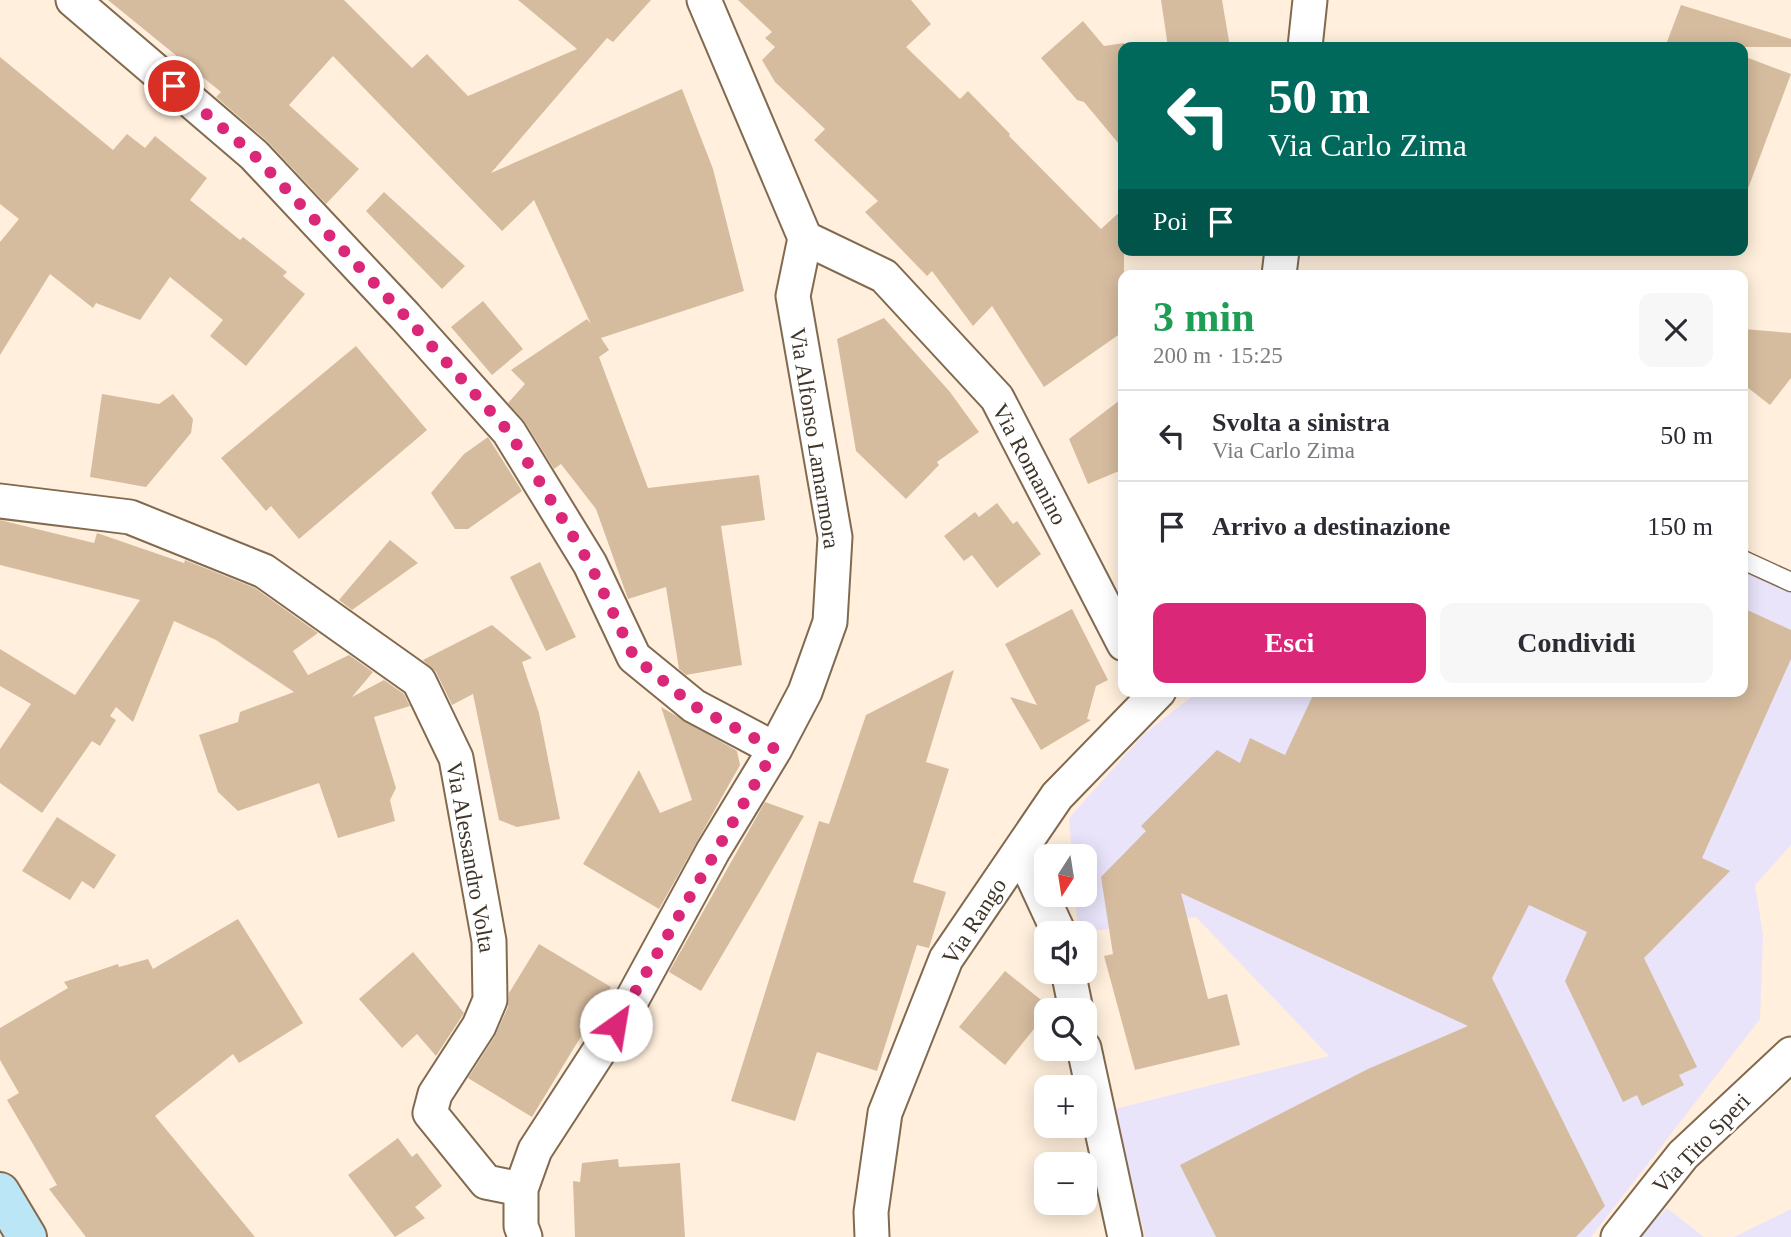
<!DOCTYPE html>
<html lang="it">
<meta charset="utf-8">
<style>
:root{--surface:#fff;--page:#f7f7f7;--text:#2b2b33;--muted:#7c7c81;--line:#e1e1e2;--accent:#db2777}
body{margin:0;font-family:Georgia,serif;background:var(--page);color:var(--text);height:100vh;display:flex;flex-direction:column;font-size:26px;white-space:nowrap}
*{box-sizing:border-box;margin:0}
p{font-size:23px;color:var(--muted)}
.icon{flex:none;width:38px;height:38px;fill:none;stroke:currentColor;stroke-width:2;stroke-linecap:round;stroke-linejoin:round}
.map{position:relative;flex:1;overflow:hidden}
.side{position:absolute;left:1118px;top:270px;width:630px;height:427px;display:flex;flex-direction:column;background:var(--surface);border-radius:14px;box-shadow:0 4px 18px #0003}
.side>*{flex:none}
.top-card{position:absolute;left:1118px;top:42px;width:630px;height:214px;border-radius:14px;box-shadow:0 4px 18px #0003;background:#00695c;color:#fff;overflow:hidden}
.needle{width:46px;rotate:192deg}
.controls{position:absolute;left:1034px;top:844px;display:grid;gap:14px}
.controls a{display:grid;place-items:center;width:63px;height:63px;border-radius:14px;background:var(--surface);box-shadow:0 4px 18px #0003;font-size:35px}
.pin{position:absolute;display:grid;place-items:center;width:60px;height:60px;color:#fff;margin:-30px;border:4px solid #fff;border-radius:50%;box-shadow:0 2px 7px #0007}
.me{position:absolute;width:77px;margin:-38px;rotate:32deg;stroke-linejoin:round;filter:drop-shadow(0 0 5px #0008)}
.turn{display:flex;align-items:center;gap:24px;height:147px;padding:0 35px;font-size:32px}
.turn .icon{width:91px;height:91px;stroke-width:2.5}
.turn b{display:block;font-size:49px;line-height:60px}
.then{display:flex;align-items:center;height:66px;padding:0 35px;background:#0003;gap:14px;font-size:26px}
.round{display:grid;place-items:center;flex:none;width:74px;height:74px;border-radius:14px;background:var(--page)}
.summary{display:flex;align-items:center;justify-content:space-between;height:119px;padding:0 35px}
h1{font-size:42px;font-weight:600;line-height:52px;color:#1e9e55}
.primary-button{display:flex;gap:14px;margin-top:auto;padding:14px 35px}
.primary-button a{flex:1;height:80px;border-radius:14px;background:var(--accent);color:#fff;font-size:28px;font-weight:600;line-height:80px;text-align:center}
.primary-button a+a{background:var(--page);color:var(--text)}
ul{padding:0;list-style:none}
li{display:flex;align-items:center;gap:21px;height:91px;padding:0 35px;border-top:2px solid var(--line)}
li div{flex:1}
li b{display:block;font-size:26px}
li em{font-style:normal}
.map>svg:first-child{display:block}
</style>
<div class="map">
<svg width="1791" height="1237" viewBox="0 0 1791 1237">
<rect width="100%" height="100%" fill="#ffefdc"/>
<path fill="#e9e4fa" d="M1743,567L1791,588V845L1755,885L1763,935L1760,1019L1591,1237H1145L1115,1109L1329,1056L1196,917L1078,933L1075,894H1085V856H1072L1069,818L1144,734L1199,691H1743Z
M1667,1208L1704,1237H1637Z
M1791,1209V1237H1734Z"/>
<path fill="#d6bc9f" d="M108,0H344L412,68L427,54L468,96L577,49L518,0H651L613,42L607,38L491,173L682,89L713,169L744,291L601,338L609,350L599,357L648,488L759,475L765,520L721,526L742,665L686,675L679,669L666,587L628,599L596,509L561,464L554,469L525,422L508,403L525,384L511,370L587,319L591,324L534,200L502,231L333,56L289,105L359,169L326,204L268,142L216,97L221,92Z
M738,0H911L931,24L906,47L960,99L968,91L1010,134L1009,136L1101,229L1124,208V331L1044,387L992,306L973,326L932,271L927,276L865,212L878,201L814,140L825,129L775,82L762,60L775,47L765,38L772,32Z
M1161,0H1222L1230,47H1168Z
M1681,5L1791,39V47H1665Z
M1083,21L1104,46L1124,43V150L1084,102L1077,100L1041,58Z
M1743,56L1791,74L1746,194H1743Z
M0,57L113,150L127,134L145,148L155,136L207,178L190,200L240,240L243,237L287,272L283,276L305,294L246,366L210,336L223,320L170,277L140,320L96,303L93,308L50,274L0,355V242L19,219L0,204Z
M384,192L465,266L442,289L366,211Z
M483,301L523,349L492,375L451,327Z
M884,318L950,392L979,432L937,462L939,465L906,499L856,451L837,339Z
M1743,329L1791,333V378L1770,405L1743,384Z
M356,346L427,430L299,539L271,506L266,511L221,458Z
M102,394L159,404L173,394L193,419L191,433L146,487L90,477Z
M1124,397V469L1088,484L1069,439Z
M488,437L522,491L468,529H455L431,493L464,454Z
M997,503L1013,524L1017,521L1041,554L997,588L972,555L964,561L944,536L975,512L979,517Z
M0,520L94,543L97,533L184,563L185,560L255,588L318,633L293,651L308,675L349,655L373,672L352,697L384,680L404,694L410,706L374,717L396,788L390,800L395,821L338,838L319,783L238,811L218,792L199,735L238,722L240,712L294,692L216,640L174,621L133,722L116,707L110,716L116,720L100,746L92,741L42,813L0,783V749L31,704L0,686V649L75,695L140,600L0,565Z
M390,540L418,563L352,610L339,600Z
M540,562L576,637L546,651L510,577Z
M1743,608L1791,630V659L1702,858L1730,871L1644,958L1697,1067L1679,1075L1684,1085L1642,1106L1637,1095L1623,1102L1565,981L1587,932L1529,905L1492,978L1605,1206L1576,1237H1216L1180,1165L1368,1069L1468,1026L1181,893L1208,999L1227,994L1240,1045L1135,1070L1104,956L1113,954L1101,877L1146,831L1141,826L1217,750L1240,763L1250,738L1285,755L1315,691H1743Z
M1072,609L1108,680L1096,686L1087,719L1091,720L1041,750L1010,697L1037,705L1005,644Z
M492,625L532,658L522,662L539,713L560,819L517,827L499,820L473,694L452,705L436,672L423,660Z
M954,670L926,762L949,769L913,882L946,892L929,948L917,945L877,1071L817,1052L795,1121L731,1101L819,821L829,824L866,715Z
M661,707L737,751L740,765L659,909L583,864L639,770L660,813L692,800Z
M765,802L804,816L701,991L669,972Z
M57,817L116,855L94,889L82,881L70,900L22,871Z
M238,919L303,1023L239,1063L233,1054L155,1116L255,1237H86L49,1189L57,1185L7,1100L19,1093L0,1060V1028L68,988L64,982L118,964L119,967L148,959L153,969Z
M539,944L611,987L532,1117L468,1078L495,1036L508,1007L509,993Z
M413,952L464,1013L436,1056L417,1034L402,1048L359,999Z
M1005,971L1051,1008L1046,1010V1014L1005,1065L959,1027Z
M398,1138L412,1157L417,1153L442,1186L415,1207L425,1218L395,1237L348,1175Z
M618,1159L619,1167L680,1163L685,1237H575L573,1181L580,1182L582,1163Z"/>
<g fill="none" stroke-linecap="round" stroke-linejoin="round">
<defs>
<path id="lane" d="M1743,560L1791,582"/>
<path id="street" d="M73,0L254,155L405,316L509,432L590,564L634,657L694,706L775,749
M1305,47L1310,0
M805,238L884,276L997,398L1124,644
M1279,275L1282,250
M0,501L130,517L264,571L419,681L456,758L489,941L490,1000L479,1026L435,1094L430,1113L486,1182L521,1189
M1021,851L1059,933
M1068,971L1076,1010
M1084,1048L1125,1237
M525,1237L521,1226V1189L535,1150L629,1005L713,851L775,749L805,692L830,622L835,537L793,296L805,238L704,0
M872,1237L871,1212L885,1113L946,959L1057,796L1159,691
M1618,1237L1683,1155L1791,1054"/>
<path id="secondary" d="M0,1192L27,1237"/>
</defs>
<use href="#lane" stroke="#816a4f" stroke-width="21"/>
<use href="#street" stroke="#816a4f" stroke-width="37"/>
<use href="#secondary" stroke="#816a4f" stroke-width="42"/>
<use href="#lane" stroke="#fff" stroke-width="18"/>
<use href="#street" stroke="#fff" stroke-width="33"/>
<use href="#secondary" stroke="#bbe6f6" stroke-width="38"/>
</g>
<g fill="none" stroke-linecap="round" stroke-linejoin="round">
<path stroke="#db2777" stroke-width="12" stroke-dasharray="0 21.6" d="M174,86L254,155L405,316L509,432L590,564L634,657L694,706L775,749L616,1025"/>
</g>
<g text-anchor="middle" stroke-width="5" stroke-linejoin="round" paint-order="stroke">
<g font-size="23" fill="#3f3529" stroke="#fff">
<text transform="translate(815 438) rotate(81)" y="8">Via Alfonso Lamarmora</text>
<text transform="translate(1030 464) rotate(62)" y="8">Via Romanino</text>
<text transform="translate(471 857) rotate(80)" y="8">Via Alessandro Volta</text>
<text transform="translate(974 921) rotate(-57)" y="8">Via Rango</text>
<text transform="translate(1701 1143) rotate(-46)" y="8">Via Tito Speri</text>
</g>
</g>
</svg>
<div class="controls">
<a><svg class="needle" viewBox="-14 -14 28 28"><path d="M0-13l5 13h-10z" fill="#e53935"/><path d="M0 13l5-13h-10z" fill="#7c7c81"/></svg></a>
<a><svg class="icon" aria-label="sound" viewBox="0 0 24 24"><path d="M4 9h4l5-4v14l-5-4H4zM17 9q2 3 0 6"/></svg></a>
<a><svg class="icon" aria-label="search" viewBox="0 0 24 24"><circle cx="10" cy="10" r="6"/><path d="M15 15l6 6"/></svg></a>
<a>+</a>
<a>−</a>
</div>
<div class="pin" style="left:174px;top:86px;background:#d93025"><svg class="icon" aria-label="arrive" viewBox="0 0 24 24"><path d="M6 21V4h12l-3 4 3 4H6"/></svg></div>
<svg class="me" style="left:616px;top:1025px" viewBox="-20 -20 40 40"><circle r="19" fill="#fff"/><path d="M0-13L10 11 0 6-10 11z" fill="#db2777"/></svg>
<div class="top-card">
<div class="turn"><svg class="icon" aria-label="left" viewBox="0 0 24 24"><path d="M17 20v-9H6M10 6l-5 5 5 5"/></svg><div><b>50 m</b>Via Carlo Zima</div></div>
<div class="then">Poi<svg class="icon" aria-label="arrive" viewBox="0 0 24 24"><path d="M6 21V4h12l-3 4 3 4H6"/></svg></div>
</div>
<section class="side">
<div class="summary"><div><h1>3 min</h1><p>200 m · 15:25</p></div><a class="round"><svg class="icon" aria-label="close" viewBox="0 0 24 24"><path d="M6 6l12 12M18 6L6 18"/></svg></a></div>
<ul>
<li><svg class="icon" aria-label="left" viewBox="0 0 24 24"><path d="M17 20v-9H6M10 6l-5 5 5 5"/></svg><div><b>Svolta a sinistra</b><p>Via Carlo Zima</p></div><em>50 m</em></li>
<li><svg class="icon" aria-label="arrive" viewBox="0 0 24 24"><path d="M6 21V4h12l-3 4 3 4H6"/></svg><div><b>Arrivo a destinazione</b></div><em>150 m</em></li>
</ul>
<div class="primary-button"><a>Esci</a><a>Condividi</a></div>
</section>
</div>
